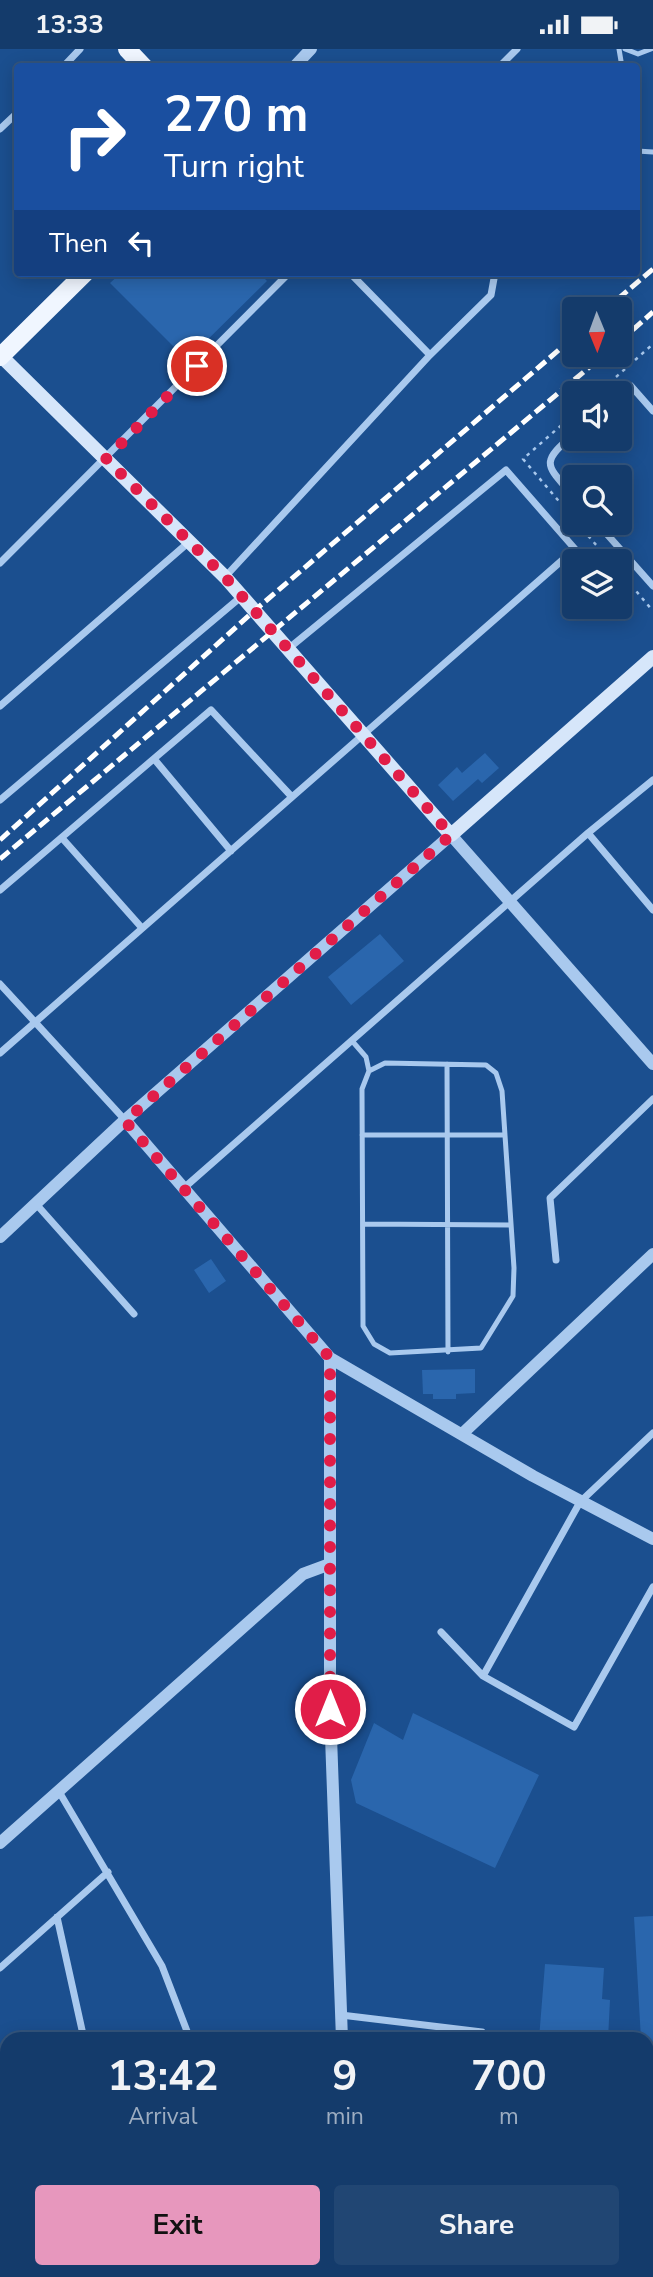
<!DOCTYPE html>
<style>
:root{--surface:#143b6b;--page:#214673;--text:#f1f3f6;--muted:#9dadc1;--line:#33557e;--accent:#e797bd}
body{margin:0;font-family:"Nunito Sans",sans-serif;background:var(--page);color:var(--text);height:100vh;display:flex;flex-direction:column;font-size:26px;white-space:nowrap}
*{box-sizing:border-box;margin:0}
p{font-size:23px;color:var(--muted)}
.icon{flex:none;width:38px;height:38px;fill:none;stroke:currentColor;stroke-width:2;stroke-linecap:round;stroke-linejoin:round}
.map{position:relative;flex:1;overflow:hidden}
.panel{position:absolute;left:0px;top:1983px;width:654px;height:247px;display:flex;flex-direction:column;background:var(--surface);border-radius:21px 21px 0 0;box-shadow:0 4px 18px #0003,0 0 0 2px var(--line)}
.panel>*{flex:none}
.top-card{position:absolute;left:14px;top:14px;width:626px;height:214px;border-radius:7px;box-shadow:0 4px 18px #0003,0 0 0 2px var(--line);background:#1a4fa0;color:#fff;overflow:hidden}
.needle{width:46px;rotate:179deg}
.tools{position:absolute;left:562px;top:248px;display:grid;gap:14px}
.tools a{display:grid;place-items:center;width:70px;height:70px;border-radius:7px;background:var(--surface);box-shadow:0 4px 18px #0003,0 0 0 2px var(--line);font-size:35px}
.pin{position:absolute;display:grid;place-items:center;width:60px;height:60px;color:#fff;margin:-30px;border:4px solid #fff;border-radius:50%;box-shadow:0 2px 7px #0007}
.me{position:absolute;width:77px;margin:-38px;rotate:0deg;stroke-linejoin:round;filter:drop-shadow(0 0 5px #0008)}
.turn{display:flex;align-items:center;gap:24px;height:147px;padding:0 35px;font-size:32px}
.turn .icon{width:91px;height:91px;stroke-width:2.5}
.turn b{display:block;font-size:49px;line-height:60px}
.then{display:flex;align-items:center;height:66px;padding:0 35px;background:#0003;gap:14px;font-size:26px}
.eta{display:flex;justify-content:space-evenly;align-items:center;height:119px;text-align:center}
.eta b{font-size:42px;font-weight:700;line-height:49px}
.button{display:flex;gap:14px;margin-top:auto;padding:14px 35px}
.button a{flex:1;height:80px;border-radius:7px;background:var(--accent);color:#111;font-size:28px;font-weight:700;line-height:80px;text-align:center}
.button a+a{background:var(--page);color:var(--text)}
.status{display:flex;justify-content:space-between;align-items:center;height:49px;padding:0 35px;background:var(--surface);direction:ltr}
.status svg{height:19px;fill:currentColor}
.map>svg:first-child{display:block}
</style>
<div class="status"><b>13:33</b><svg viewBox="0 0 49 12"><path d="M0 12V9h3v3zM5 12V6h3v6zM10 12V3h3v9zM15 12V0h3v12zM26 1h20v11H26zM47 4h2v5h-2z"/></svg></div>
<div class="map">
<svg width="653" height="2228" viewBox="0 0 653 2228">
<rect width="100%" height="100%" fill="#1b4f8f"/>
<path fill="#2a66ad" d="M121,224H259L267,232L187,311L110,234Z
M485,704L499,719L482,734L478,730L453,752L438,736L457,718L462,724Z
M380,885L404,912L351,956L328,928Z
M211,1210L226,1232L209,1244L194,1221Z
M475,1320V1344L456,1345V1350H433V1345H423L422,1321Z
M413,1664L539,1726L495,1819L356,1754L351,1731L374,1674L403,1691Z
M653,1867V2010H648V1990H641L634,1868Z
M545,1915L604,1919L602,1950L610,1951L608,1990H539Z"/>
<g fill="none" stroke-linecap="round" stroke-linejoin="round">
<path stroke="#a9c9ee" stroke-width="2.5" stroke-dasharray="3.5 5" stroke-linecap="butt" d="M597,345L653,295
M574,365L523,410L574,470
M577,474L611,513
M620,523L653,562
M180,2228V2222
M194,2228L195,2222"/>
<path stroke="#a9c9ee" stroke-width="5" d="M619,0L622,18
M625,0L638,5L651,0
M637,102L653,103
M353,993L366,1008L369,1022
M385,1014L486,1016L496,1024L502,1042L514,1219L513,1247L481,1299L390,1304L374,1295L363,1277L362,1040L369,1022Z
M447,1015L448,1303
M362,1086H505
M363,1175L511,1176"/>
<path stroke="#a9c9ee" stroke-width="7" d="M63,18L80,0
M499,18L517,0
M0,80L18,63
M350,224L430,306
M620,347L631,337L653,362
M574,385C539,415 546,415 574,448
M597,474L653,537
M0,514L289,224
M225,528L430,306L491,246L495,224
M0,657L189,493
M155,711L231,802
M0,751L242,547
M588,784L653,861
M62,789L142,879
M0,841L211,661L292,748
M0,935L125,1071
M0,1004L575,500L506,421L288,600
M185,1138L588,784L653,731
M37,1156L134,1265
M556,1211L550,1149L653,1050
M441,1583L483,1627L574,1678L653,1538
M483,1627L580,1453L653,1384
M58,1741L162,1917L190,1990
M57,1868L84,1990
M0,1919L108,1823
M341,1966L482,1983
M0,2004L7,2003
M0,2086L7,2085
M648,2127H653
M0,2171L7,2169
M105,2228L131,2222"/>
<path stroke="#a9c9ee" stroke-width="12" d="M294,18L311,0
M125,1071L330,1309V1660L342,1990
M0,1188L125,1071L451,786L653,1015
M330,1309L533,1427L653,1490
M462,1385L653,1205
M0,1794L303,1525L330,1515
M350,2222V2228"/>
<path stroke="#d6e6fa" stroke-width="14" d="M1,307L225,528L451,786L653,608"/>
<path stroke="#f0f6ff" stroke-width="18" d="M127,0L144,18
M0,308L85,224"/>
<path stroke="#fff" stroke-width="5" stroke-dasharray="12 5" stroke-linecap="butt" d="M605,261L653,220
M620,292L653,263
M0,791L254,562L574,288
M0,810L604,306"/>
</g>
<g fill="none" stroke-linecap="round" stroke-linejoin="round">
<path stroke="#e11d48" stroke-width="12" stroke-dasharray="0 21.6" d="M197,317L106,410L225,528L451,786L125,1072L330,1309V1660"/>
</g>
</svg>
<div class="tools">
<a><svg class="needle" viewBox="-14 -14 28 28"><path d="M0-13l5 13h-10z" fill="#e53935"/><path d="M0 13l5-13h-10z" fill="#9dadc1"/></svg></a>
<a><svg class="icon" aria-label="sound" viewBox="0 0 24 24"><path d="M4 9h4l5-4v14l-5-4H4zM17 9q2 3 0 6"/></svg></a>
<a><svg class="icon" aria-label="search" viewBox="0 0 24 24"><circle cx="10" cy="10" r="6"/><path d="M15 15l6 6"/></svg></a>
<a><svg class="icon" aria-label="layers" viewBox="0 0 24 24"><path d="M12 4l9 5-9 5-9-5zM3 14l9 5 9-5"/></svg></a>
</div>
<div class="pin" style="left:197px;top:317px;background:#d93025"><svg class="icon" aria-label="arrive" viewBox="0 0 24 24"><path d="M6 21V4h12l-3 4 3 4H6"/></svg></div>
<svg class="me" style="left:330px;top:1660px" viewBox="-20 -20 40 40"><circle r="17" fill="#e11d48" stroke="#fff" stroke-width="3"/><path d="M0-11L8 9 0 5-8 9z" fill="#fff"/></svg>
<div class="top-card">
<div class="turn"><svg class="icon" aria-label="right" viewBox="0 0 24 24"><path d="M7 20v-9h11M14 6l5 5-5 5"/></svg><div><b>270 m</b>Turn right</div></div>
<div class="then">Then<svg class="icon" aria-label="left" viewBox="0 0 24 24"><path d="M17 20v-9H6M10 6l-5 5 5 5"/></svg></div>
</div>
<section class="panel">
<div class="eta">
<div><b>13:42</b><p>Arrival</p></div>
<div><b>9</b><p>min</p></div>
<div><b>700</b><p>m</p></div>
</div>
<div class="button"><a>Exit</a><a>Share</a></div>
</section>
</div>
